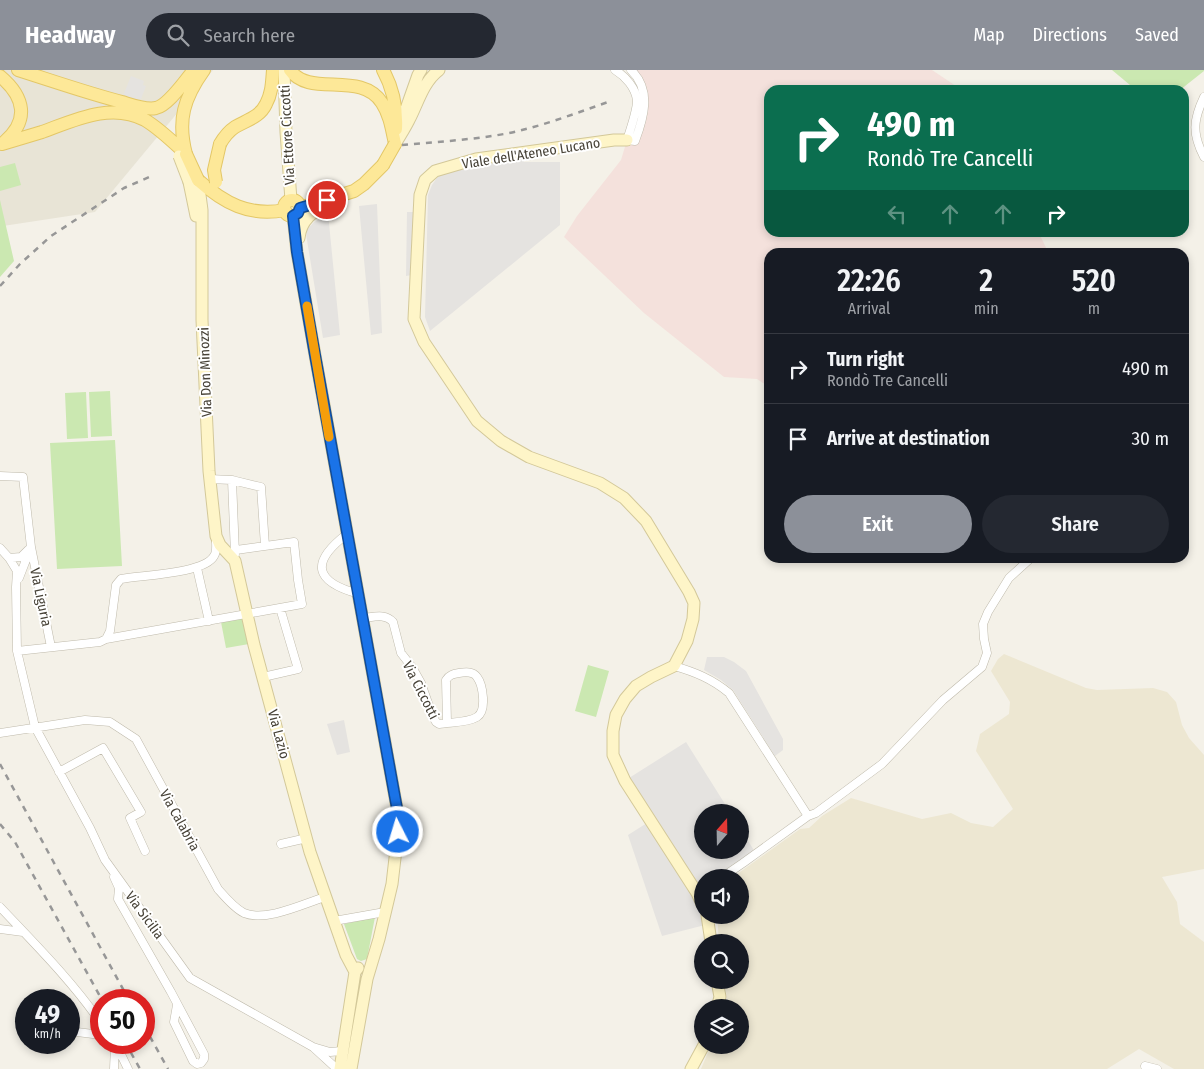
<!DOCTYPE html>
<meta charset="utf-8">
<style>
:root{--surface:#171b24;--page:#242831;--text:#f1f3f6;--muted:#9ea1a6;--line:#363941;--accent:#8c9099}
body{margin:0;font-family:"Fira Sans Condensed",sans-serif;background:var(--page);color:var(--text);height:100vh;display:flex;flex-direction:column;font-size:19px;white-space:nowrap}
*{box-sizing:border-box;margin:0}
p{font-size:16px;color:var(--muted)}
.icon{flex:none;width:28px;height:28px;fill:none;stroke:currentColor;stroke-width:2;stroke-linecap:round;stroke-linejoin:round}
.map{position:relative;flex:1;overflow:hidden}
.side{position:absolute;left:764px;top:178px;width:425px;height:315px;display:flex;flex-direction:column;background:var(--surface);border-radius:15px;box-shadow:0 2px 8px #0003}
.side>*{flex:none}
.hud{position:absolute;left:764px;top:15px;width:425px;height:152px;border-radius:15px;box-shadow:0 2px 8px #0003;background:#0b6e4f;color:#fff;overflow:hidden}
.needle{width:32px;rotate:20deg}
.fabs{position:absolute;left:694px;top:734px;display:grid;gap:10px}
.fabs a{display:grid;place-items:center;width:55px;height:55px;border-radius:50%;background:var(--surface);box-shadow:0 2px 8px #0003;font-size:25px}
.speed{position:absolute;left:15px;top:919px;display:flex;gap:10px;font-size:25px;font-weight:700;text-align:center}
.speed>*{display:grid;place-content:center;width:65px;height:65px;border-radius:50%;background:var(--surface);box-shadow:0 2px 8px #0003;line-height:1}
.speed small{font-size:12px;font-weight:400}
.speed .limit{border:8px solid #d22;background:#fff;color:#111}
.pin{position:absolute;display:grid;place-items:center;width:42px;height:42px;color:#fff;margin:-21px;border:2px solid #fff;border-radius:50%;box-shadow:0 1px 5px #0007}
.me{position:absolute;width:55px;margin:-28px;rotate:355deg;stroke-linejoin:round;filter:drop-shadow(0 0 4px #0008)}
.turn{display:flex;align-items:center;gap:18px;height:105px;padding:0 20px;font-size:22px}
.turn .icon{width:65px;height:65px;stroke-width:2.5}
.turn b{display:block;font-size:35px;line-height:42px}
.lanes{display:flex;align-items:center;height:48px;padding:0 20px;background:#0003;justify-content:center;gap:25px;direction:ltr}
.lanes .off{opacity:.35}
.eta{display:flex;justify-content:space-evenly;align-items:center;height:85px;text-align:center}
.eta b{font-size:30px;font-weight:600;line-height:35px}
.cta{display:flex;gap:10px;margin-top:auto;padding:10px 20px}
.cta a{flex:1;height:58px;border-radius:30px;background:var(--accent);color:#fff;font-size:20px;font-weight:600;line-height:58px;text-align:center}
.cta a+a{background:var(--page);color:var(--text)}
ul{padding:0;list-style:none}
li{display:flex;align-items:center;gap:15px;height:70px;padding:0 20px;border-top:1px solid var(--line)}
li div{flex:1}
li b{display:block;font-size:19px}
li em{font-style:normal}
header{display:flex;align-items:center;gap:30px;box-sizing:border-box;height:70px;padding:0 25px;background:var(--accent);color:#fff}
header strong{font-size:24px}
nav{display:flex;gap:28px;margin-inline-start:auto;font-size:18px}
.search{width:350px;height:45px;background:var(--page);display:flex;align-items:center;gap:12px;box-sizing:border-box;padding:0 18px;border-radius:28px;color:var(--muted);font-size:19px}
.map>svg:first-child{display:block}
</style>
<header>
<strong>Headway</strong>
<div class="search"><svg class="icon" aria-label="search" viewBox="0 0 24 24"><circle cx="10" cy="10" r="6"/><path d="M15 15l6 6"/></svg>Search here</div>
<nav><a>Map</a><a>Directions</a><a>Saved</a></nav>
</header>
<div class="map">
<svg width="1204" height="999" viewBox="0 0 1204 999">
<rect width="100%" height="100%" fill="#f4f1e8"/>
<path fill="#e8e4d6" d="M0,0H213L95,142L3,156L0,150Z"/>
<path fill="#ede7d2" d="M1004,584L1086,618L1097,620L1153,618L1167,622L1176,632L1182,655L1189,668L1204,685V799L1162,807L1177,832L1180,854L1204,872V999H1174L1139,979L1107,999H701L711,975H740V938L727,937L728,934L724,910H740V872H719L717,845H740V808L733,807L800,759L809,758L822,746L851,728L922,749L951,743L971,753L993,757L1013,739L976,681L980,664L1009,644L1010,632L991,601L998,589Z"/>
<path fill="#f4e1dc" d="M631,0H932L962,20H769V162L1039,163L1048,182H769V317L757,309L724,307L644,243L564,167L577,146L621,90L627,70L635,71L646,30Z"/>
<path fill="#cbe8b1" d="M1112,0H1204V1L1180,20H1136Z
M15,93L21,115L0,121V97Z
M0,130L14,191L0,207Z
M110,321L112,366L91,367L89,322Z
M86,322L88,368L67,369L65,323Z
M115,370L122,496L57,499L50,373Z
M243,548L249,574L226,578L221,552Z
M588,595L609,601L596,647L575,641Z
M375,847L367,889L361,891L357,889L344,854Z"/>
<path fill="#e5e3e0" d="M131,6L144,11L143,15L146,16L141,29H139V31L123,26Z
M523,88L524,92H560V155L430,261L425,247L428,125L432,115L439,105L476,96Z
M377,134L382,263L371,265L359,136Z
M407,142H414L412,205L406,206Z
M328,143L340,265L323,268L306,164L307,160L313,153Z
M707,587H724L734,592L746,601L783,669V680L775,686L733,620L721,610L704,600Z
M344,650L350,682L337,685L327,654Z
M686,672L730,742H702V780H740V758L755,782L713,807L702,808V814L698,817L629,708Z
M647,753L702,839L705,855L662,866L628,765Z"/>
<g fill="none" stroke-linecap="round" stroke-linejoin="round">
<defs>
<path id="street" d="M615,0C625,6 636,18 637,31C637,40 630,61 627,70L635,71C644,47 652,20 631,0
M1204,27C1193,50 1192,64 1204,87
M0,406L23,407L31,477L19,508
M209,409L232,410L235,484
M232,410L261,417L265,476
M347,464C309,493 315,512 359,524
M31,477L51,577
M0,478L9,488L21,487L28,480
M9,488L17,501L16,517L17,581L35,657L90,758L105,790L190,908L313,977L330,982L342,981
M197,498L209,551
M363,548C374,547 385,543 393,552L401,583L412,597L421,613L433,647L436,652L439,654C451,652 467,653 477,647C487,641 483,615 477,607C473,601 465,602 459,603C453,604 449,605 446,610L447,652
M106,569L302,534L298,510L294,472L236,480
M17,581L100,572L106,569L110,561L116,515L121,509C141,505 204,504 214,486C217,482 216,476 216,471
M674,596C695,602 712,609 729,623L808,746L743,793L721,808
M263,607L298,599L280,538
M0,663L85,650L110,652L136,669L218,819C225,827 234,838 244,843C266,852 303,834 325,827
M59,702L103,678L141,742L130,748L145,781
M808,746L816,743L882,694L943,630L982,597L987,583L984,569L983,554L988,542L1009,508L1031,488
M281,774L307,768
M114,807L119,818L118,829L171,922L204,984V989L201,993L197,994L193,991L174,952L177,935
M0,837C35,874 72,911 101,953
M334,851L385,842
M0,859L23,862
M69,961L101,965
M115,972L128,999
M314,978L337,999
M1145,996L1157,999
M114,999L115,975"/>
<path id="secondary" d="M284,0L286,62L291,130
M401,53L418,5L421,0
M627,70H614L476,89L435,101L425,110L420,125L414,249L424,272L477,351L501,371L529,387L600,413L624,428L646,451L689,522L694,533L693,549L687,571L674,596L651,607L636,616L625,629L616,645L613,661V685L625,711L697,823L702,834
M395,74C400,66 405,58 409,50C418,33 423,12 439,0
M198,110L202,140V250L209,401L216,466L220,475L235,491L254,575L310,782L346,885L355,902
M189,112L196,146
M293,146L297,182L315,285L398,744V762L392,814L379,869L367,909L351,999
M299,168C301,147 317,140 333,130
M707,845L711,872
M717,910L720,927L717,938
M340,999L355,902L358,898
M691,999L704,975"/>
<path id="primary" d="M18,0C53,11 87,23 122,32C132,35 145,40 156,38C169,35 185,10 194,0
M290,0C309,28 361,0 382,33C390,45 392,60 395,74
M383,0C393,18 397,39 396,59
M0,6C25,27 30,51 3,73
M2,74C15,70 29,66 42,62C75,50 111,32 145,50C160,59 173,72 186,84
M220,74C224,67 229,61 235,57C247,50 260,47 266,34C272,23 272,12 273,0
M186,84C177,50 184,28 204,0
M198,110C224,133 249,147 285,140
M284 138a8 8 0 1 1 16 0a8 8 0 1 1-16 0Z
M300,138L354,121L364,114L383,95"/>
</defs>
<use href="#street" stroke="#bfbaab" stroke-width="9"/>
<use href="#secondary" stroke="#d3c899" stroke-width="13"/>
<use href="#primary" stroke="#e3c767" stroke-width="14"/>
<use href="#street" stroke="#fff" stroke-width="8"/>
<use href="#secondary" stroke="#fef5c8" stroke-width="11"/>
<use href="#primary" stroke="#fde898" stroke-width="12"/>
<path stroke="#979797" stroke-width="2.5" stroke-dasharray="6 6" stroke-linecap="butt" d="M402,75C436,72 470,70 504,64C541,57 576,43 611,31
M0,216L20,194L51,166L124,118L154,105
M0,694L129,930
M0,754L15,772L102,930
M144,956L168,999
M125,972L140,999"/>
<defs>
<path id="secondary-bridge" d="M179,86L189,112"/>
<path id="primary-bridge" d="M186,84L198,110
M383,95L395,74
M216,112L214,100L220,74"/>
</defs>
<use href="#secondary-bridge" stroke="#d3c899" stroke-width="13" stroke-linecap="butt"/>
<use href="#primary-bridge" stroke="#e3c767" stroke-width="14" stroke-linecap="butt"/>
<use href="#secondary-bridge" stroke="#fef5c8" stroke-width="11"/>
<use href="#primary-bridge" stroke="#fde898" stroke-width="12"/>
</g>
<g fill="none" stroke-linecap="round" stroke-linejoin="round">
<defs>
<path id="route" d="M327,130L300,138L298,143L293,146L297,182L315,285L398,744V762"/>
</defs>
<use href="#route" stroke="#114b97" stroke-width="12"/>
<use href="#route" stroke="#1a73e8" stroke-width="9"/>
<path stroke="#f59e0b" stroke-width="9" d="M307,236L329,367"/>
</g>
<g text-anchor="middle" stroke-width="4" stroke-linejoin="round" paint-order="stroke">
<g font-size="14" fill="#474237" stroke="#fff">
<text transform="translate(287 65) rotate(-93)" y="5">Via Ettore Ciccotti</text>
<text transform="translate(531 83) rotate(-9)" y="5">Viale dell'Ateneo Lucano</text>
<text transform="translate(205 302) rotate(-92)" y="5">Via Don Minozzi</text>
<text transform="translate(41 527) rotate(78)" y="5">Via Liguria</text>
<text transform="translate(421 620) rotate(63)" y="5">Via Ciccotti</text>
<text transform="translate(279 664) rotate(75)" y="5">Via Lazio</text>
<text transform="translate(180 750) rotate(61)" y="5">Via Calabria</text>
<text transform="translate(145 845) rotate(54)" y="5">Via Sicilia</text>
</g>
</g>
</svg>
<div class="fabs">
<a><svg class="needle" viewBox="-14 -14 28 28"><path d="M0-13l5 13h-10z" fill="#e53935"/><path d="M0 13l5-13h-10z" fill="#9ea1a6"/></svg></a>
<a><svg class="icon" aria-label="sound" viewBox="0 0 24 24"><path d="M4 9h4l5-4v14l-5-4H4zM17 9q2 3 0 6"/></svg></a>
<a><svg class="icon" aria-label="search" viewBox="0 0 24 24"><circle cx="10" cy="10" r="6"/><path d="M15 15l6 6"/></svg></a>
<a><svg class="icon" aria-label="layers" viewBox="0 0 24 24"><path d="M12 4l9 5-9 5-9-5zM3 14l9 5 9-5"/></svg></a>
</div>
<div class="speed"><div>49<small>km/h</small></div><div class="limit">50</div></div>
<div class="pin" style="left:327px;top:130px;background:#d93025"><svg class="icon" aria-label="arrive" viewBox="0 0 24 24"><path d="M6 21V4h12l-3 4 3 4H6"/></svg></div>
<svg class="me" style="left:398px;top:762px" viewBox="-20 -20 40 40"><circle r="17" fill="#1a73e8" stroke="#fff" stroke-width="3"/><path d="M0-11L8 9 0 5-8 9z" fill="#fff"/></svg>
<div class="hud">
<div class="turn"><svg class="icon" aria-label="right" viewBox="0 0 24 24"><path d="M7 20v-9h11M14 6l5 5-5 5"/></svg><div><b>490 m</b>Rondò Tre Cancelli</div></div>
<div class="lanes"><svg class="icon off" aria-label="left" viewBox="0 0 24 24"><path d="M17 20v-9H6M10 6l-5 5 5 5"/></svg><svg class="icon off" aria-label="ahead" viewBox="0 0 24 24"><path d="M12 20V5M6 11l6-6 6 6"/></svg><svg class="icon off" aria-label="ahead" viewBox="0 0 24 24"><path d="M12 20V5M6 11l6-6 6 6"/></svg><svg class="icon" aria-label="right" viewBox="0 0 24 24"><path d="M7 20v-9h11M14 6l5 5-5 5"/></svg></div>
</div>
<section class="side">
<div class="eta">
<div><b>22:26</b><p>Arrival</p></div>
<div><b>2</b><p>min</p></div>
<div><b>520</b><p>m</p></div>
</div>
<ul>
<li><svg class="icon" aria-label="right" viewBox="0 0 24 24"><path d="M7 20v-9h11M14 6l5 5-5 5"/></svg><div><b>Turn right</b><p>Rondò Tre Cancelli</p></div><em>490 m</em></li>
<li><svg class="icon" aria-label="arrive" viewBox="0 0 24 24"><path d="M6 21V4h12l-3 4 3 4H6"/></svg><div><b>Arrive at destination</b></div><em>30 m</em></li>
</ul>
<div class="cta"><a>Exit</a><a>Share</a></div>
</section>
</div>
